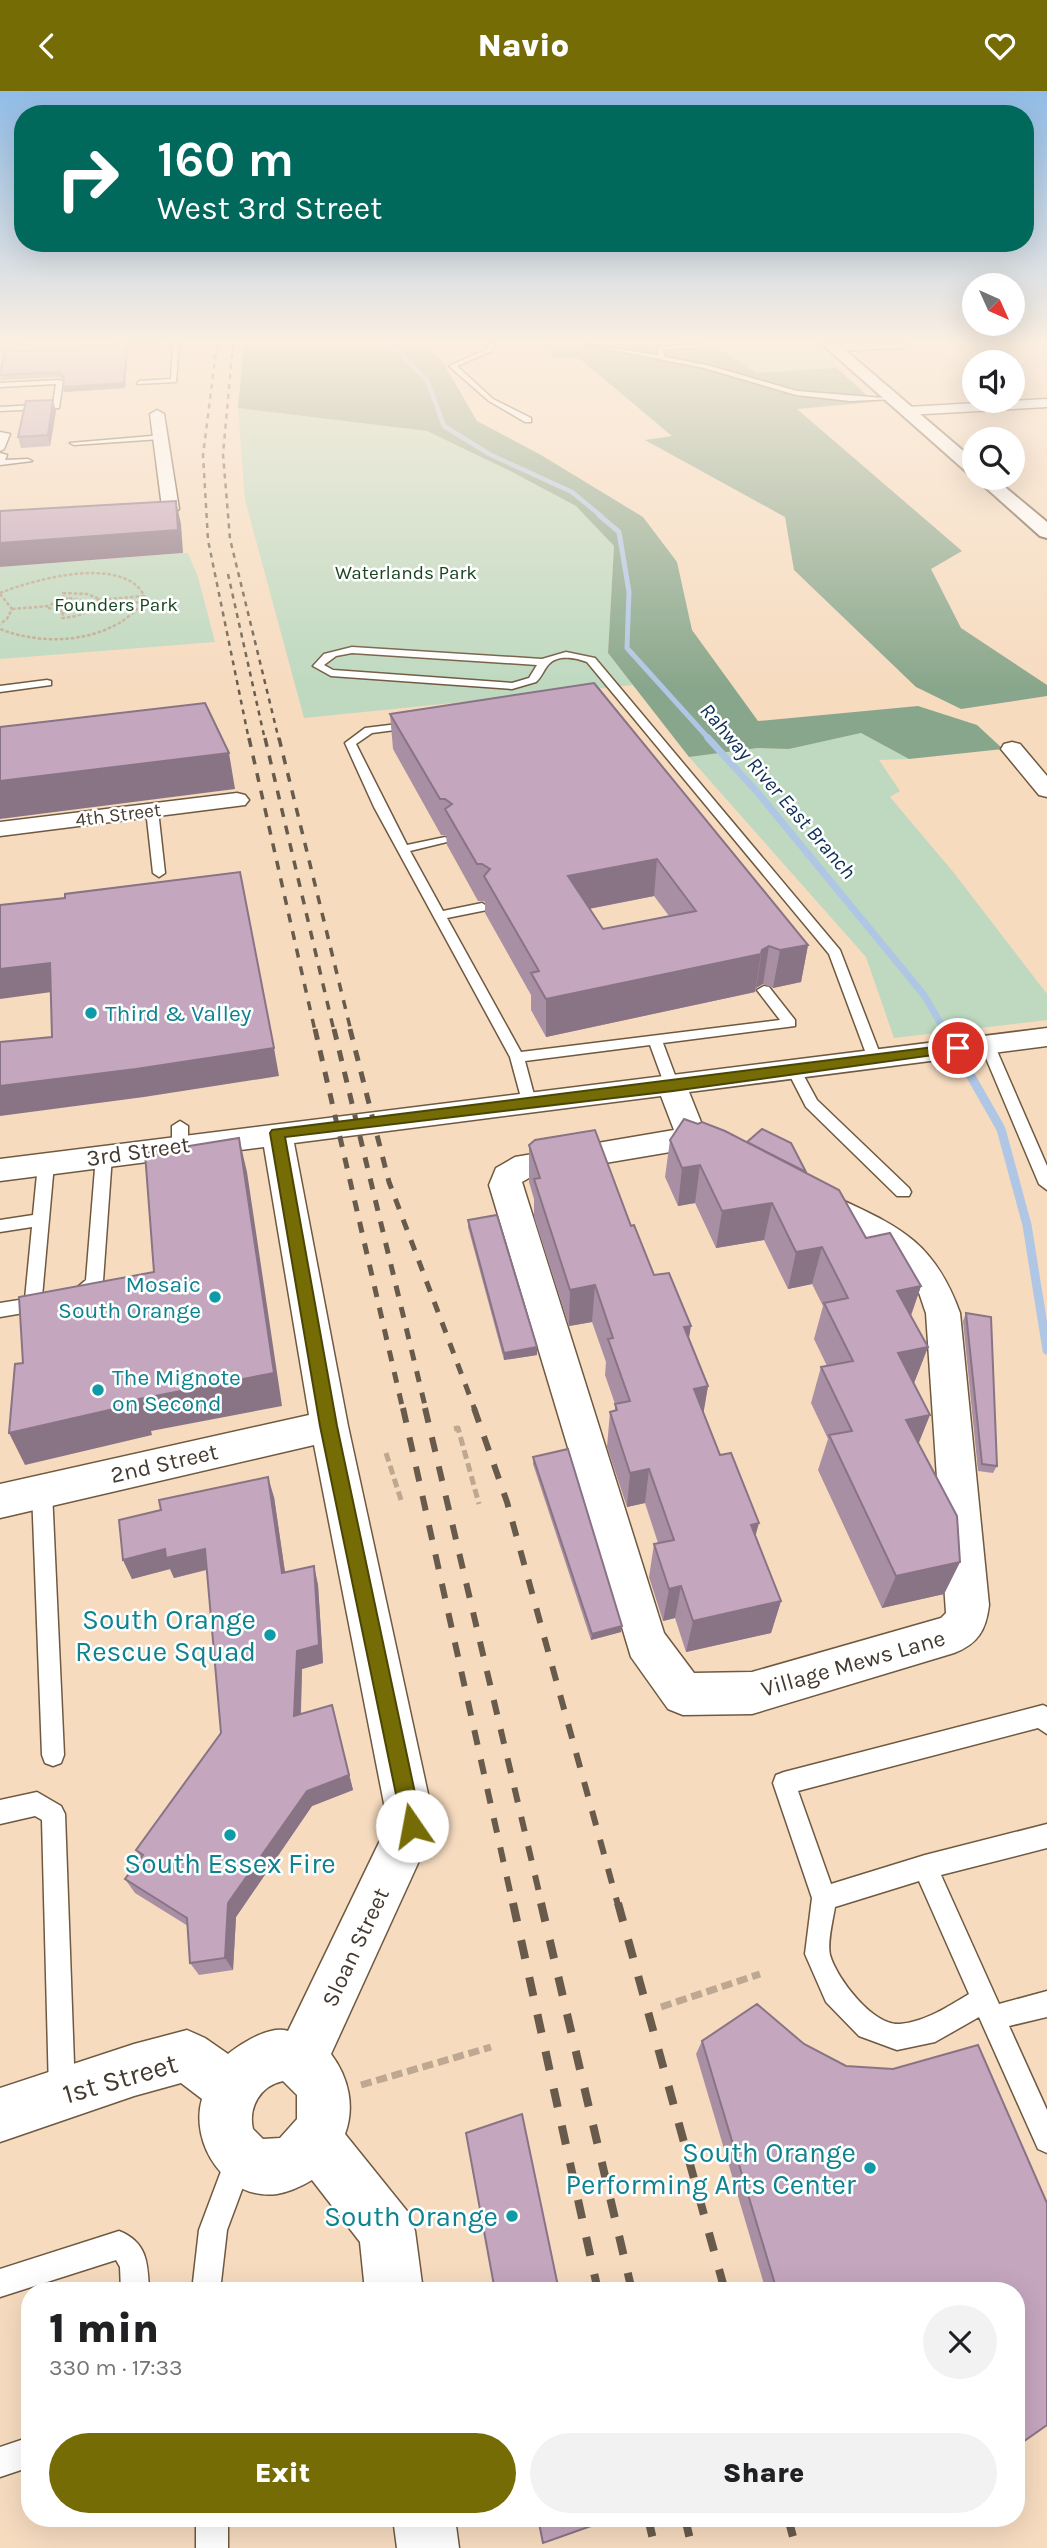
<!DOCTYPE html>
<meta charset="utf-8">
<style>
:root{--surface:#fff;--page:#f2f2f2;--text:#202124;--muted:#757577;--accent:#756c06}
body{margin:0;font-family:Karla,sans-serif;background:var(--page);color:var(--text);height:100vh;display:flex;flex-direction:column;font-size:26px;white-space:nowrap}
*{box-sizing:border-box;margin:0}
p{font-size:23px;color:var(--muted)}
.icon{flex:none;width:38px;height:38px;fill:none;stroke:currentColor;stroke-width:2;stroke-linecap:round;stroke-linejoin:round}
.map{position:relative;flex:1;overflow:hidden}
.details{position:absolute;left:21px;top:2191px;width:1004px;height:245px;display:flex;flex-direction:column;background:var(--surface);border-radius:28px;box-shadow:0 7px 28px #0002}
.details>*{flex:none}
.top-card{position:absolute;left:14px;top:14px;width:1020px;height:147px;border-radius:28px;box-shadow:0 7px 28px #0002;background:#00695c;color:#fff;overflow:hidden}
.needle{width:46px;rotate:135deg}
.controls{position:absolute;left:962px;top:182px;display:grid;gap:14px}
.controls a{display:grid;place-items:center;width:63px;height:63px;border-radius:50%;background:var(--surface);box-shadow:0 7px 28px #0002;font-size:35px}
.pin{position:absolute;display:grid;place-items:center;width:60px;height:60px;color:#fff;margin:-30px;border:4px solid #fff;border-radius:50%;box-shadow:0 2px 7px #0007}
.me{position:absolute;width:77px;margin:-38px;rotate:348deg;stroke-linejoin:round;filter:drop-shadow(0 0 5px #0008)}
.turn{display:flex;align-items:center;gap:24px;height:147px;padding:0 28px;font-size:32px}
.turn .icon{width:91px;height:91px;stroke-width:2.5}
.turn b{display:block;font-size:49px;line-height:60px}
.round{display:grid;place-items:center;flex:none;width:74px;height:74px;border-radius:37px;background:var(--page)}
.summary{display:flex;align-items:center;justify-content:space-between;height:119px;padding:0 28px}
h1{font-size:42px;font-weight:800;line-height:52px}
.primary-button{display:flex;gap:14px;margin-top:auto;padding:14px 28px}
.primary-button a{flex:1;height:80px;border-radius:42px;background:var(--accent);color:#fff;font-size:28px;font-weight:800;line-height:80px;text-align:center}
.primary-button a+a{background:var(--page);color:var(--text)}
header{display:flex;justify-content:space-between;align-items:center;height:91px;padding:0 28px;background:var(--accent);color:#fff;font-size:32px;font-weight:800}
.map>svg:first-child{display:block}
</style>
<header><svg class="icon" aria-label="back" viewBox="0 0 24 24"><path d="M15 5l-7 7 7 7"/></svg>Navio<svg class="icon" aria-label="heart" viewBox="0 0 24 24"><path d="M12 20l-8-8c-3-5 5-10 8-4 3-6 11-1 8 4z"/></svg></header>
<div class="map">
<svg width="1047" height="2457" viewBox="0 0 1047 2457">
<rect width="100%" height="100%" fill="#f6dbbf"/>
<path fill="#bed9c0" d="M712,253H815L837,277L756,282Z
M238,317L427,340L514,382L576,415L614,455L608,562L633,594L304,627L245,409Z
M188,462L198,486L215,551L0,568V476Z
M861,642L909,668L879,669L900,700L890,706L954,782L1047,903V929L894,947L866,866L689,666L758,657L789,658Z"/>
<path fill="#88a68b" d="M244,253H422L442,270L477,330L541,364L643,426L677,471L692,539L758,630L918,615L977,634L1003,658L909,668L861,642L789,658L758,657L689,666L608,562L614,455L576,415L514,382L427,340L238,317Z
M542,253H712L756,282L837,277L874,311L797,318L962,460L931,478L961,537L1047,594V605L961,618L916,596L794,479L785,426L645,349L672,345L580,268L553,266Z"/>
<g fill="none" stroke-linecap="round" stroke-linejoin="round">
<path stroke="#afc7e5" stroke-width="4.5" d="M391,253L427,289L444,335L489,363L572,401L601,425"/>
<path stroke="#afc7e5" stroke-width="5" d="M599,424L619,441L629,501L627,557L710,649"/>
<path stroke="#afc7e5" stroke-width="7" d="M708,647L758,702L924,904L945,940"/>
<path stroke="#afc7e5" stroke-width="9" d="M944,938L1001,1038L1027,1134L1047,1259"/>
<defs>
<path id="service" d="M0,253H20L0,256Z
M121,253H159L101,256Z
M173,253H179L176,291L137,293L139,290L171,288Z
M489,253H495L492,260L457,275L493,308L531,327V331H525L489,310L449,275L487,258Z
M584,253L658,264L657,256L701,253L698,256L663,259L665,266L707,274L797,300L896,308L850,310L796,304L704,277Z
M60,289L63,291L59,317L0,320V316L53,313L56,293L0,296V292Z
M0,341L10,343L4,358L0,360Z
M163,344L160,348L74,354L70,352Z
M0,362L7,364L5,369L28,368L32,370L0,374Z
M352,556L542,568L566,561L595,567L840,859L882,968L880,971H870L868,968L829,863L587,571C577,567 558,563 549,573C544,578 542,586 536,591L512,598L331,585L313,575L324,563ZM352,562L537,574L529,587L512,592L333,579L324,574L336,565Z
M47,589L51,590V594L0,601V595Z
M414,631L419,634L418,636L372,642L356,653L407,754L445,746L451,750L410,760L443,820L482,812L488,816L487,819L447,827L521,961L780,929L757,899L764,895L769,896L795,929V935L663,952L679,995L672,1000L665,995L650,954L525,970L536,1011L528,1016L523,1014L510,966L374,716L345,652L365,637Z
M152,715L158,719L165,782L159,786L153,782L146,719Z
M987,948L994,953L1047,1075V1099L1039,1093L980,953Z
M794,974L799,976L817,1009L909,1097L911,1101L909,1105H897L806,1016L787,979Z
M180,1030L188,1035V1054L180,1059L172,1054V1035Z
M104,1060L112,1065L103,1190L95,1203L76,1211L70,1210L67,1205L86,1189L96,1065Z
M46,1068L54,1073L42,1206L50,1212L47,1217L41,1219L0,1226V1212L25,1208L32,1136L0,1141V1129L33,1124L38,1073Z
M42,1392L49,1394L52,1400L64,1664L61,1672L53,1675L45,1672L42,1664L32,1400L35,1394Z
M1043,1614L1047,1616V1643L1038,1637L798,1700L831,1793L925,1764L1047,1733V1757L941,1784L999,1913L1047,1900V1926L1009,1935L1047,2019V2062L1038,2058L979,1926L935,1951L897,1959L859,1945L826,1911L805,1863L812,1807L773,1692L776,1684L784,1681ZM919,1790L969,1903C947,1916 927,1930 900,1933C873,1935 837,1888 830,1864C827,1851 833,1829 835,1816Z
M37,1701L61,1715L65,1723L75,2000L71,2009L62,2013L53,2009L49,2000L42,1729L35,1725L0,1733V1709Z
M239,2055L249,2059L253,2069L227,2139L220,2200H192L199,2139L229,2059Z
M119,2140C147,2151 148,2172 149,2200H121L120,2176L116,2169L0,2206V2178Z
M30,2346V2376L0,2386V2356Z
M196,2427H228V2457H196Z"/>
<path id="minor" d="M828,253H908L902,257L832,260L826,256Z
M1047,308V316L907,324L900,320L907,316Z
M157,319L164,323L179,418C169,429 136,437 125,426L127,422L162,416L150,323Z
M1012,651L1020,653L1047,685V706L1039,704L1001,658L1004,653Z
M237,702L245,704L249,709L245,714L0,745V731Z
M1047,937V955L689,1001L705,1041L728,1052L733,1060L728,1068L717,1071L688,1058L534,1084L522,1091L664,1542L694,1582L752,1581L941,1527L946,1522L926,1222C922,1212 920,1201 914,1192C889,1154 841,1136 803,1117L798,1109L803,1101L814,1098L825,1101C894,1134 932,1145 960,1222L989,1514C986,1539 978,1553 954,1562L752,1623L683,1624L668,1618L631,1566L489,1094L496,1077L515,1066L674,1039L661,1005L294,1052L348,1335L435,1735L331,1963C349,1987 355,2016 345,2043L407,2120L415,2140L423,2200H365L360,2151L312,2089C302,2095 289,2101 277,2103C226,2110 189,2052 202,2008L181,1992L134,2005L0,2051V1997L134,1953L187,1939L205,1947L228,1963C242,1952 270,1934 288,1940L388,1733L314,1354L0,1427V1393L309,1324L264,1056L0,1090V1068ZM283,1990L297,2004V2028L280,2047L263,2048L253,2038C248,2016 260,1995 283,1990Z
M393,2427H455L459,2457H397Z"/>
<path id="tertiary" d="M822,253H838L975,370V384L969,383Z
M975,387H994L1047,431V447L1040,445Z"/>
</defs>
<use href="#service" stroke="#6f5940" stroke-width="3"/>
<use href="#minor" stroke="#6f5940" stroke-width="3"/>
<use href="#tertiary" stroke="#6f5940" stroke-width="4"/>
<path stroke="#bea891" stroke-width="2.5" stroke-dasharray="3.5 2" stroke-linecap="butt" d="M0,502C33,489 104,469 136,494C140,497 143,503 146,507C116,551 47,557 0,538
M0,503L12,518L7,528L0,533
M69,507L80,509L82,515L65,521L49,517L53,511Z
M97,509L145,505
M97,514L145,511
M12,518L49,515
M63,521L62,527C76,526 89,523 98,511L97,507L87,503L63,502L64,508"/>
<path stroke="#bea891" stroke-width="5" stroke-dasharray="9 4.5" stroke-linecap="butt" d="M454,1338L458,1337L479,1413
M386,1362L401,1409"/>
<path stroke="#bea891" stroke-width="7" stroke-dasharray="11 5" stroke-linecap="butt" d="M661,1916L760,1883
M361,1994L491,1956"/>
<use href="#service" fill="#fff" fill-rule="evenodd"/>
<use href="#minor" fill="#fff" fill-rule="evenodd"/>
<use href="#tertiary" fill="#fff" fill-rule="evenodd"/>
<path stroke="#685b4c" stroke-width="2.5" stroke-dasharray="5 5" stroke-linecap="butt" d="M217,253L203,364L208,449L249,649
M233,253L223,363L230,448L279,649
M228,483L265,649"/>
<path stroke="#685b4c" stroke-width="3.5" stroke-dasharray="9 9" stroke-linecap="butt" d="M249,647L315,940
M265,647L334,940
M279,647L351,940"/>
<path stroke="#685b4c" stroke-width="5" stroke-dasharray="11 11" stroke-linecap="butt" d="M315,938L403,1319
M334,938L426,1319
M350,938L389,1091L475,1319"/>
<path stroke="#685b4c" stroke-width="6" stroke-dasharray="15 15" stroke-linecap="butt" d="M403,1317L513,1814
M425,1317L542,1814
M474,1317L507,1411L618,1814"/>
<path stroke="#685b4c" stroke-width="8" stroke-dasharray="19 19" stroke-linecap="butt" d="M513,1812L598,2200
M541,1812L632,2200
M618,1812L725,2200
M648,2427L655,2457
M685,2427L692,2457
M788,2427L796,2457"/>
</g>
<path fill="#a98fa3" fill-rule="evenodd" d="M19,253H66V254L23,256Z
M128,253V258L125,297L64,301V290L60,286L1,289L0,284L12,255V257L17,260Z
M56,320L50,355L21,357L18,346Z
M594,592L808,854L801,891L773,897L763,893L756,897L755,901L546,946L531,919V904L485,822V811L483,810H478L447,754L446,744H441L393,658L390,623ZM654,805L669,825L603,838L589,818Z
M698,1033L806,1081L866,1147L921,1195L911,1225L928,1256L914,1292L918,1352L960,1471L944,1503L882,1517L818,1379L828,1348L811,1312L821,1276L827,1275L814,1248L823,1215L812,1193L788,1198L764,1149L716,1157L695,1112L678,1115L665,1086L670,1049Z
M529,1054L631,1135L654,1184L689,1247L708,1295L703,1321L720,1364L756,1445L781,1510L771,1542L686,1561L675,1527L663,1530L649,1486L654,1453L658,1452L645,1412L627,1416L607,1356L610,1321L615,1320V1313L605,1284L606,1271L592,1231L569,1235L534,1126V1108L529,1091Z
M468,1129L537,1256V1264L504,1269L468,1136Z
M966,1222L997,1375L993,1382L978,1380L963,1230Z
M533,1366L621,1541L591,1549L533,1373Z
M274,1406L285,1482L314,1475L318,1494L323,1572L302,1578L301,1623L336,1631L353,1699L312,1715L236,1826L233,1879L199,1884L190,1872L188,1835L135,1802L125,1788L141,1766L136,1759L221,1642L207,1479L174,1487L170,1478L132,1488L123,1469Z
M702,1950L804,1953L1017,2200H766L696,1963Z
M836,2427H857L846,2431Z"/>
<path fill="#897485" d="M128,253V258L125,297L64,301L63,296Z
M53,309L56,320L50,355L48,344Z
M176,410L181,433L183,462L0,476V452Z
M229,662L235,698L0,728V690Z
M657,768L654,805L567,822L568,785Z
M808,854L801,891L773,897L780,859Z
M769,855L763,893L756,897L762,859Z
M761,863L755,901L546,946V908Z
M50,872L59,900L0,908V878Z
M274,957L279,985L144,1006L0,1025V995Z
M239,1047L247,1081L282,1315L151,1340L152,1344L25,1374L9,1342L139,1308Z
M700,1074L695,1112L678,1115L682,1077Z
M772,1112L764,1149L716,1157L722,1120Z
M822,1156L812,1193L788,1198L796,1161Z
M595,1194L592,1231L569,1235L570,1199Z
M921,1195L908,1232L897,1200Z
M691,1235L685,1271L684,1236Z
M537,1256V1264L504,1269V1262Z
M928,1256L914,1292L885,1298L898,1262Z
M708,1295L702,1331L694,1298Z
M930,1324L916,1359L906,1329Z
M649,1378L645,1412L627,1416L630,1382Z
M268,1386L274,1406L288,1501L282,1482Z
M759,1432L750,1465L751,1434Z
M165,1458H205L212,1477L174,1487L170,1478L132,1488L123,1469Z
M960,1471L944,1503L882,1517L896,1485Z
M314,1475L318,1494L323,1572L302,1578L300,1642L294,1625L297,1560Z
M681,1495L675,1527L663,1530L669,1498Z
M781,1510L771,1542L686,1561L693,1530Z
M622,1535L621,1541L591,1549L592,1543Z
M332,1614L353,1699L312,1715L236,1826L233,1879L225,1867L228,1812Z"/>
<path fill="#c4a6be" stroke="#897485" stroke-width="2" fill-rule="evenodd" d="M6,253H11V256L17,260L127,253L124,292L63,296L64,286L59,281L0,284Z
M53,309L48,344L18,346L26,310Z
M176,410L178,439L0,452V420Z
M594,592L808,854L780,859L769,855L762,859L761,863L546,908L531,882L539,880L484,785L490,778L482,773H477L445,718L452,713L445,708H440L390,623ZM657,768L696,820L603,838L568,785Z
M205,612L229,662L0,690V636Z
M240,781L274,957L136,978L0,995V951L52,946L50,872L0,878V814L65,807V803Z
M684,1028L698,1033L702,1031L725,1040L839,1099L866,1147L890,1142L921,1195L897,1200L928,1256L898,1262L930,1324L906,1329L957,1425L960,1471L896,1485L829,1344L852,1340L821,1276L853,1270L824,1212L848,1207L822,1156L796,1161L772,1112L722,1120L700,1074L682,1077L670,1049Z
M762,1038L791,1052L806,1081L747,1051Z
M595,1039L631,1135L634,1134L654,1184L669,1182L691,1235L684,1236L708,1295L694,1298L720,1364L731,1362L759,1432L751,1434L781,1510L693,1530L681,1495L669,1498L654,1453L674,1449L649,1378L630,1382L610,1321L617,1319L615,1313L630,1310L608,1248L613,1247L595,1194L570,1199L534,1088L540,1087L529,1054L535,1049Z
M239,1047L274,1282L139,1308L140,1312L9,1342L15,1273L23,1272L19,1206L154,1181L145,1062Z
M497,1124L537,1256L504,1262L468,1129Z
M966,1222L991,1226L997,1375L982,1373Z
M568,1358L622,1535L592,1543L533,1366Z
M268,1386L282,1482L314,1475L319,1554L297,1560L294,1625L332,1614L349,1684L307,1700L228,1812L225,1867L190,1872L187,1827L125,1788L143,1764L136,1759L221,1642L205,1458L166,1467L165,1458L123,1469L119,1429L161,1419L159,1409Z
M757,1913L804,1953L846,1975L893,1978L978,1954L1047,2112V2334L1017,2355V2200H777L702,1950Z
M522,2023L559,2200H495L466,2042Z
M538,2427H608V2429L543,2452Z
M845,2427H857L846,2431Z"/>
<linearGradient id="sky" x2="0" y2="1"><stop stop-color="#91bce7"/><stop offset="0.42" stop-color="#fbefe2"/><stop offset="1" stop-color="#fbefe2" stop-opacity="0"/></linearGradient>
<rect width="1047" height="597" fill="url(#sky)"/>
<path fill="#756c06" stroke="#4c4604" stroke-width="2" d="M958,953L963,954V960L673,1000L285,1046L337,1335L422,1735L419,1742L412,1745L404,1742L320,1335L270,1042L272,1039Z"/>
<g fill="#0f9aa8" stroke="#fff" stroke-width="2.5">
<circle cx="91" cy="922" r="7"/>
<circle cx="215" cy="1206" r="7"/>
<circle cx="98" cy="1299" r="7"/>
<circle cx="270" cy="1544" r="7"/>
<circle cx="230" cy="1744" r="7"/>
<circle cx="870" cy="2077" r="7"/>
<circle cx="512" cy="2125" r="7"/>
</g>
<g text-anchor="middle" stroke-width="5" stroke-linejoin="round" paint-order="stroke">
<g font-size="19" fill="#184620" stroke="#fff">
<text x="406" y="488">Waterlands Park</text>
<text x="116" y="520">Founders Park</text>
</g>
<g font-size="19" fill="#443a2f" stroke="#fff">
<text transform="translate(118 723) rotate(-7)" y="7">4th Street</text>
</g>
<g font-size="21" font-style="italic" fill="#0d2f56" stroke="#fff">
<text transform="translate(778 700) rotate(49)" y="7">Rahway River East Branch</text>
</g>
<g font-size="23" fill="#0d838f" stroke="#fff" text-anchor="start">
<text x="105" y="930">Third &amp; Valley</text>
<text x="201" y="1201" text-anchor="end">Mosaic<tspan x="201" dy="26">South Orange</tspan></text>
<text x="112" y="1294">The Mignote<tspan x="112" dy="26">on Second</tspan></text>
</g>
<g font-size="23" fill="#443a2f" stroke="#fff">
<text transform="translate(138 1060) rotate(-8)" y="8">3rd Street</text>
<text transform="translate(164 1372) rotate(-13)" y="8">2nd Street</text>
<text transform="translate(853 1572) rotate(-16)" y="8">Village Mews Lane</text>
<text transform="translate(355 1856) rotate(-65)" y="8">Sloan Street</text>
</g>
<g font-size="28" fill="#0d838f" stroke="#fff" text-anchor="end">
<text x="256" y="1538">South Orange<tspan x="256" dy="32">Rescue Squad</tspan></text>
<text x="230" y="1782" text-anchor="middle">South Essex Fire</text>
<text x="856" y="2071">South Orange<tspan x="856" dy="32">Performing Arts Center</tspan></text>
<text x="498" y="2135">South Orange</text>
</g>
<g font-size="28" fill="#443a2f" stroke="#fff">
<text transform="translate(120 1987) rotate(-16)" y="10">1st Street</text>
</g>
</g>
</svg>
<div class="controls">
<a><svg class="needle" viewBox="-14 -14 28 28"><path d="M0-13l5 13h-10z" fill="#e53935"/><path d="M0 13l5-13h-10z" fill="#757577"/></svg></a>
<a><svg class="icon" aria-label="sound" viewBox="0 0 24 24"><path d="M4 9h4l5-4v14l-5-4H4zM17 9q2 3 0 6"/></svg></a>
<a><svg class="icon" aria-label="search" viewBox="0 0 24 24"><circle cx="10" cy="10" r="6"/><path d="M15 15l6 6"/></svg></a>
</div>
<div class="pin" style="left:958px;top:957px;background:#d93025"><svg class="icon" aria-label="arrive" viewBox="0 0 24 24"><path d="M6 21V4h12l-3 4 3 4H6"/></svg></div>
<svg class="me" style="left:412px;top:1735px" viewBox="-20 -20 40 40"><circle r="19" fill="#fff"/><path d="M0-13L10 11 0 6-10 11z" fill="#756c06"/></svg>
<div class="top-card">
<div class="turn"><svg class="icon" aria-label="right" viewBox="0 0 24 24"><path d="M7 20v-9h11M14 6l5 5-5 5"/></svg><div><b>160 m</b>West 3rd Street</div></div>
</div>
<section class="details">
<div class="summary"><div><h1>1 min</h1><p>330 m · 17:33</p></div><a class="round"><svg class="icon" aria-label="close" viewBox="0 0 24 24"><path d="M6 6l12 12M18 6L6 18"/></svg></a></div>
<div class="primary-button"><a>Exit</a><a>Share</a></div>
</section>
</div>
